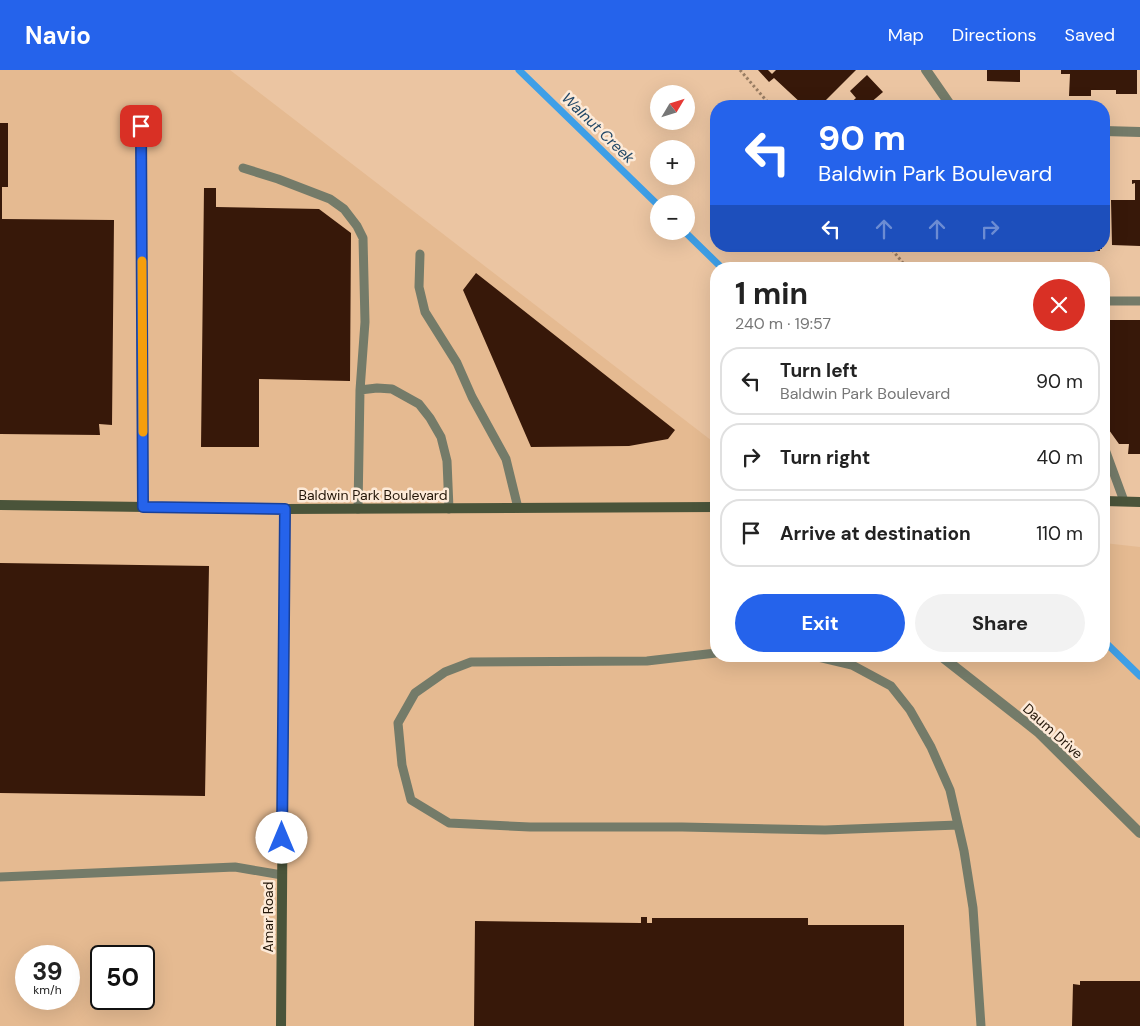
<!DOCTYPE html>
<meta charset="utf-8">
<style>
:root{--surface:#fff;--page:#f2f2f2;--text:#222;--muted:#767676;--line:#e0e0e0;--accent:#2563eb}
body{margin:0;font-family:"DM Sans",sans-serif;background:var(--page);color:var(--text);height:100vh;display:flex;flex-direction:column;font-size:19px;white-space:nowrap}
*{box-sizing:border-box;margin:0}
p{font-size:16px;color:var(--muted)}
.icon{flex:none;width:28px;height:28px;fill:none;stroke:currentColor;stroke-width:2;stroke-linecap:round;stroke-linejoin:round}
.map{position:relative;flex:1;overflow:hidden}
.panel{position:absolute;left:710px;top:192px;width:400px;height:400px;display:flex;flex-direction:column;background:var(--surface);border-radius:20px;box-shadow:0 5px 20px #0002}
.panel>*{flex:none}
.hud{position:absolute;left:710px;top:30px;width:400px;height:152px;border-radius:20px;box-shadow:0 5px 20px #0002;background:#2563eb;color:#fff;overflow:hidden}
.needle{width:32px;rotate:52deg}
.tools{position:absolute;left:650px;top:15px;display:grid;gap:10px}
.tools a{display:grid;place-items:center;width:45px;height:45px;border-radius:50%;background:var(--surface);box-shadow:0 5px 20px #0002;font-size:25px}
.speed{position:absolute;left:15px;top:875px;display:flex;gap:10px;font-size:25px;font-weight:700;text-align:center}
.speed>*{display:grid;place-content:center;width:65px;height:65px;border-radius:50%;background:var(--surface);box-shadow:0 5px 20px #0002;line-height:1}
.speed small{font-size:12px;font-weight:400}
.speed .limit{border:2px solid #111;border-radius:8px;background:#fff;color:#111}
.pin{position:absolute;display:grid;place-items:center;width:42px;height:42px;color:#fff;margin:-21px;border-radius:10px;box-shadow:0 2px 8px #0006}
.me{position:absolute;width:55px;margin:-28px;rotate:0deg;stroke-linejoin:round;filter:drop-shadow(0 0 4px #0008)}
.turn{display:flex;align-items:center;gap:18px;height:105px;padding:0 25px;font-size:22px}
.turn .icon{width:65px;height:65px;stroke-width:2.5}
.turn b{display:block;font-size:35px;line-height:42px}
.lanes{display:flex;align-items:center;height:48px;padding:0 25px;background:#0003;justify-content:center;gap:25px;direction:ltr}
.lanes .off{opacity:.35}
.round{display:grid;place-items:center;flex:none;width:52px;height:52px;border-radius:26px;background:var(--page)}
.head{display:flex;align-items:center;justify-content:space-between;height:85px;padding:0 25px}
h1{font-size:30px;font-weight:700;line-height:38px}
.cta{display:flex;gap:10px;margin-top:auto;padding:10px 25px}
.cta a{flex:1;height:58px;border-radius:30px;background:var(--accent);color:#fff;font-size:20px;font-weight:700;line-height:58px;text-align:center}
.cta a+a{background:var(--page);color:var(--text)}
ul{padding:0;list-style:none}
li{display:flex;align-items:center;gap:15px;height:68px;margin:0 10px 8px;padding:0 15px;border:2px solid var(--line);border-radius:20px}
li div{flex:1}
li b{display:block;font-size:19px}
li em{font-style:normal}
header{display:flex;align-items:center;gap:30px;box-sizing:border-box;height:70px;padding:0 25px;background:var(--accent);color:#fff}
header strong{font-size:24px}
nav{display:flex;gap:28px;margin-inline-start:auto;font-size:18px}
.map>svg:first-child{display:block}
</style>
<header>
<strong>Navio</strong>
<nav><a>Map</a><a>Directions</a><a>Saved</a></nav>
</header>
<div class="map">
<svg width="1140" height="956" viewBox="0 0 1140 956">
<rect width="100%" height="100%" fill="#ebc5a2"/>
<path fill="#e5ba91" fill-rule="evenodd" d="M0,0H230L716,374V586H1104V473L1140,477V956H0ZM26,886H69V929H26ZM101,886H144V929H101Z"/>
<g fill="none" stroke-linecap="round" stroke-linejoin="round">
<path stroke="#3e9fe7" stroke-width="7" d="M519,0L659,136
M684,161L723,199
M1104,571L1140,606"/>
</g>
<path fill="#371809" d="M758,0H768L772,4L776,0H856L820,36H810L805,31L802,34L774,8L769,12Z
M987,0H1020V12L987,11Z
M1061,0H1137V24H1116V20H1091V26H1069L1070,4H1061Z
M867,5L883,22L869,34L871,36H847L856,28L850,21Z
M0,53H8V117H2V149L114,150L112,355L99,354L100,365L0,364Z
M1132,110H1140V176L1112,175L1111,130H1135V113L1132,114Z
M204,118H216V137L319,139L351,163L350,311L259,309V377H201Z
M1060,176H1102V179H1100V181H1093V179L1060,178Z
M476,203L675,360L668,369L629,376L531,377L463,220Z
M1104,250H1140V384H1128L1129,374H1119L1104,353Z
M0,493L209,496L205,726L0,723Z
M641,847H647V853H652V848H808V855H904V956H474L475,851L641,853Z
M1080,911H1140V956H1072L1073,914L1080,915Z"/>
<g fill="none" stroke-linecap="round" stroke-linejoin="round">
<path stroke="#997d63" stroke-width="3" stroke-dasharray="2.5 2.5" stroke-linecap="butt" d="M740,0L771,36
M889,176L908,199"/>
<path stroke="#747b69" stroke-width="9" d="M141,56L143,437
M243,98L278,109L330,129L344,139L357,156L363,168L365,252L360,320L358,439
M420,184L419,217L425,242L457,293L472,327L506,389L518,438
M1104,231H1140
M360,320L377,318L392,319L419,334L430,348L441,367L447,391L449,439
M1104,379L1106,382L1124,431
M716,583L647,591L471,592L445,602L415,623L398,653L402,695L411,730L449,753L530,757H682L825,760L958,755
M814,586L852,595L891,616L910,640L931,677L950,720L964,781L973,838L981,956
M0,807L235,797L282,805"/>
<path stroke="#747b69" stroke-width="10" d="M926,0L951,36
M1104,61L1140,62
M941,586L1038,662L1140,763"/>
<path stroke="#4a543a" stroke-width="10" d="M1104,431L1140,432
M0,435L285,439L716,437
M281,956L285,439"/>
</g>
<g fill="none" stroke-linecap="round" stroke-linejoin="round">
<defs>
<path id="route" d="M141,56L143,437L285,439L282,768"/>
</defs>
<use href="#route" stroke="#184099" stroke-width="12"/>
<use href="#route" stroke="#2563eb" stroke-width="9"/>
<path stroke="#f59e0b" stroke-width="9" d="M142,191L143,362"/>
</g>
<g text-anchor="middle" stroke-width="5" stroke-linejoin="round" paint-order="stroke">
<g font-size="14" fill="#231609" stroke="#fdead8">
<text x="373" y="430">Baldwin Park Boulevard</text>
<text transform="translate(1053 661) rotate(42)" y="5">Daum Drive</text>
<text transform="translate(268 847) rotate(-90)" y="5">Amar Road</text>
</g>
<g font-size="15" font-style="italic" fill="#224867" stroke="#fdead8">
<text transform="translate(598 58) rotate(44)" y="5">Walnut Creek</text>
</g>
</g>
</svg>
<div class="tools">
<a><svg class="needle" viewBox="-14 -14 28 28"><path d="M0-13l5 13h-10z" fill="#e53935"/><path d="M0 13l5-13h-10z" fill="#767676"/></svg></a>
<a>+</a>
<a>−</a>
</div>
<div class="speed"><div>39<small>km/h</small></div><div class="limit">50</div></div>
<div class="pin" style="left:141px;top:56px;background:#d93025"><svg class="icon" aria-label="arrive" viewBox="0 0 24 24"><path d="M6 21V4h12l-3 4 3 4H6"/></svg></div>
<svg class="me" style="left:282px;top:768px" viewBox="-20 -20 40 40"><circle r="19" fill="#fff"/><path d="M0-13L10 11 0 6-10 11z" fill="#2563eb"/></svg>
<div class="hud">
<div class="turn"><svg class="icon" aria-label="left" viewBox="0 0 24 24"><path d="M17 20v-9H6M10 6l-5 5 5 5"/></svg><div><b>90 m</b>Baldwin Park Boulevard</div></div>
<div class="lanes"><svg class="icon" aria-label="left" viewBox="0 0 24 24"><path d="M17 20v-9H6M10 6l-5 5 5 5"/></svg><svg class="icon off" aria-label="ahead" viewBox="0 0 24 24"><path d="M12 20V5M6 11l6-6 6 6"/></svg><svg class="icon off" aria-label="ahead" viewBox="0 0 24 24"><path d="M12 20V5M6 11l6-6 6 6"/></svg><svg class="icon off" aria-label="right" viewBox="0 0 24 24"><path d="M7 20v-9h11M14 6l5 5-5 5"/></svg></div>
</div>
<section class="panel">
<div class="head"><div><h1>1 min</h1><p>240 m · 19:57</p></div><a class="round" style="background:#d93025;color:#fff"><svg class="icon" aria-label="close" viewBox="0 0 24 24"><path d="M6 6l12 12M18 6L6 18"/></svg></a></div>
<ul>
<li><svg class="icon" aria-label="left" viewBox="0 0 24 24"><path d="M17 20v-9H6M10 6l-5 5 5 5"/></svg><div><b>Turn left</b><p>Baldwin Park Boulevard</p></div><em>90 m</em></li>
<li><svg class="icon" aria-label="right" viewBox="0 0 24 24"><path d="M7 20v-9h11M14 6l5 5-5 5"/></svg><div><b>Turn right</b></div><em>40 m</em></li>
<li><svg class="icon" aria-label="arrive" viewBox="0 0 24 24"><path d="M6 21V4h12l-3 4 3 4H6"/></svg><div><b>Arrive at destination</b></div><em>110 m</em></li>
</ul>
<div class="cta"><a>Exit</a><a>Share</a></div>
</section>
</div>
